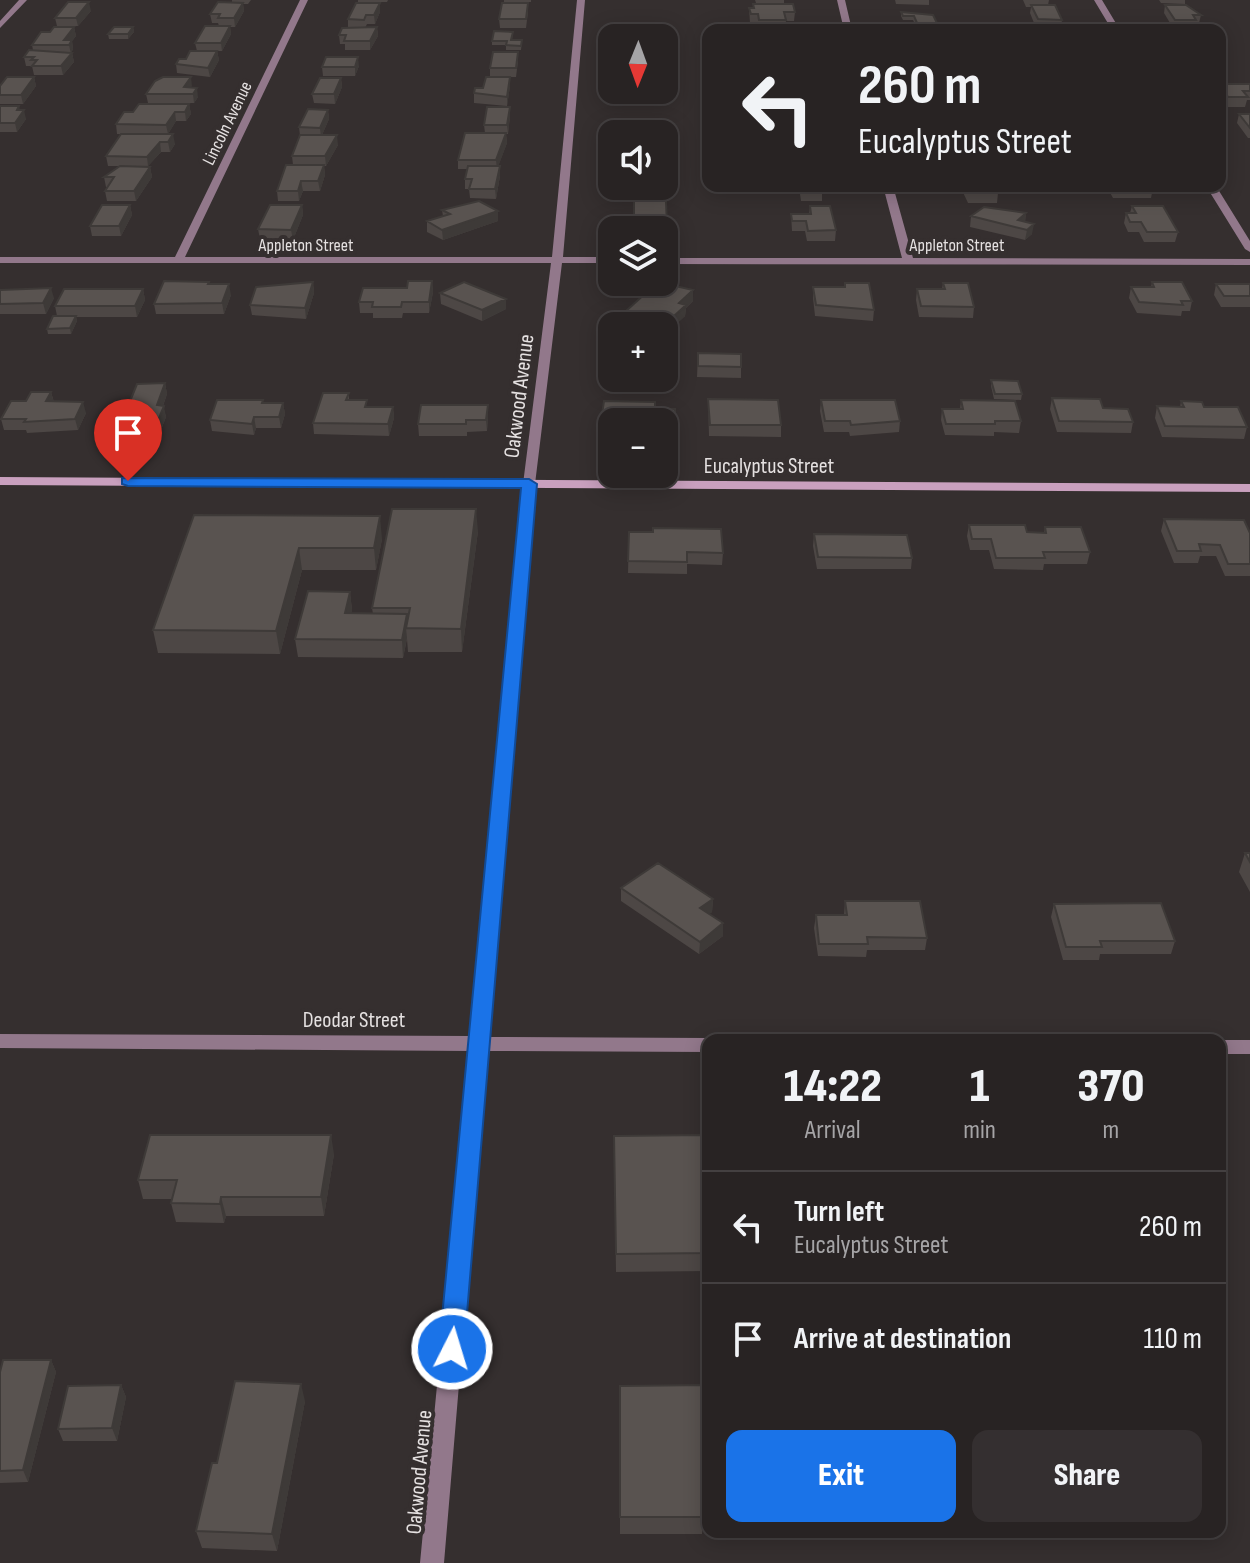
<!DOCTYPE html>
<meta charset="utf-8">
<style>
:root{--surface:#282323;--page:#342f30;--text:#f1f3f6;--muted:#a5a4a6;--line:#444041;--accent:#1a73e8}
body{margin:0;font-family:"Sofia Sans Condensed",sans-serif;background:var(--page);color:var(--text);height:100vh;display:flex;flex-direction:column;font-size:30px;white-space:nowrap}
*{box-sizing:border-box;margin:0}
p{font-size:26px;color:var(--muted)}
.icon{flex:none;width:44px;height:44px;fill:none;stroke:currentColor;stroke-width:2;stroke-linecap:round;stroke-linejoin:round}
.map{position:relative;flex:1;overflow:hidden}
.details{position:absolute;left:702px;top:1034px;width:524px;height:504px;display:flex;flex-direction:column;background:var(--surface);border-radius:16px;box-shadow:0 4px 20px #0003,0 0 0 2px var(--line)}
.details>*{flex:none}
.top-card{position:absolute;left:702px;top:24px;width:524px;height:168px;border-radius:16px;box-shadow:0 4px 20px #0003,0 0 0 2px var(--line);background:#282323;color:var(--text);overflow:hidden}
.needle{width:52px;rotate:181deg}
.controls{position:absolute;left:598px;top:24px;display:grid;gap:16px}
.controls a{display:grid;place-items:center;width:80px;height:80px;border-radius:16px;background:var(--surface);box-shadow:0 4px 20px #0003,0 0 0 2px var(--line);font-size:40px}
.pin{position:absolute;display:grid;place-items:center;width:68px;height:68px;color:#fff;margin:-82px -34px;border-radius:50% 50% 50% 0;rotate:-45deg;box-shadow:0 0 8px #0007}
.pin .icon{rotate:45deg}
.me{position:absolute;width:88px;margin:-44px;rotate:5deg;stroke-linejoin:round;filter:drop-shadow(0 0 6px #0008)}
.turn{display:flex;align-items:center;gap:28px;height:168px;padding:0 24px;font-size:36px}
.turn .icon{width:104px;height:104px;stroke-width:2.5}
.turn b{display:block;font-size:56px;line-height:68px}
.eta{display:flex;justify-content:space-evenly;align-items:center;height:136px;text-align:center}
.eta b{font-size:48px;font-weight:800;line-height:56px}
.action{display:flex;gap:16px;margin-top:auto;padding:16px 24px}
.action a{flex:1;height:92px;border-radius:16px;background:var(--accent);color:#fff;font-size:32px;font-weight:800;line-height:92px;text-align:center}
.action a+a{background:var(--page);color:var(--text)}
ul{padding:0;list-style:none}
li{display:flex;align-items:center;gap:24px;height:112px;padding:0 24px;border-top:2px solid var(--line)}
li div{flex:1}
li b{display:block;font-size:30px}
li em{font-style:normal}
.map>svg:first-child{display:block}
</style>
<div class="map">
<svg width="1250" height="1563" viewBox="0 0 1250 1563">
<rect width="100%" height="100%" fill="#352f2f"/>
<g fill="none" stroke-linecap="round" stroke-linejoin="round">
<path fill="#92788b" fill-rule="evenodd" d="M19,0H27L0,28V21Z
M300,0H308L185,257H552L577,0H585L563,257H612V263H562L535,484L489,1037L708,1038L715,1040H708V1052L487,1051L444,1563H420L469,1051L0,1048V1034L470,1036L523,484L551,263H0V257H175Z
M837,0H845L852,30H844Z
M1094,0H1102L1120,30H1112Z
M883,186H893L913,258L1250,259V265L664,264V258H902Z
M1206,186H1216L1250,241V252L1245,249Z
M1219,1040H1250V1054H1220Z"/>
<path fill="#c9a0be" fill-rule="evenodd" d="M0,477L1250,484V492L0,485Z"/>
</g>
<path fill="#4d4745" d="M225,0H251L248,4H243L244,11L235,27H230L231,34L222,51H217L219,60L210,77L177,73L176,64L197,51L195,43L219,26L218,23H212L210,14L232,3V0Z
M358,0H388L387,2H358Z
M504,0H531V2H504Z
M755,0H784V3H756Z
M895,0H929V5L896,4Z
M1023,0H1049L1048,5L1062,20L1061,28L1068,30H1041L1042,28H1036L1030,13L1031,7H1026Z
M1159,0H1185V4L1161,3Z
M528,3V12L526,28H500L499,19Z
M753,4L795,12L794,21H786L785,28H758L757,23H750L749,8H753Z
M1165,5L1201,15L1199,23H1196L1195,26L1215,30H1182V28H1173L1164,13Z
M91,11L78,26H57L55,18Z
M380,12L375,24H367L365,28L377,27L378,36L370,50H345V44H340L339,35L348,28V19Z
M901,12L937,23L936,27L917,28L913,20H903L901,16Z
M74,27L76,36L72,41L73,49L71,53H72L74,62L63,75H34L32,66H26L24,57L33,50L32,45L50,32Z
M133,27L134,32L128,39H109L108,34Z
M513,32L512,40H522L521,50H506V45H492V41Z
M664,54H671L670,79H664Z
M518,61L516,77H490V68Z
M359,66L355,76H323L322,67Z
M34,77L36,86L23,104H0V86Z
M191,77V88L198,97L194,103H148L146,94Z
M510,77V86L507,106L474,103V93Z
M341,78L342,87L335,104L314,103L312,94Z
M1220,84H1250V100H1247L1245,107H1226L1220,98Z
M637,90L669,91V104H649L650,95H637Z
M189,104L191,114L186,121H176L168,134L175,144L170,152H161L148,166H108L106,156L121,134H117L116,124L133,112Z
M0,106L20,110L26,119L17,132H0Z
M328,110L329,119L322,135L338,145L326,166H324L325,175L320,191H303L299,201H278L277,191L293,165L292,156L300,136L299,127Z
M1239,114H1250V138H1248L1237,123Z
M510,116L508,134H506L507,143L498,166L500,176L496,199L470,198L469,189H465V179L467,169H458V160L485,133L484,125Z
M150,167L152,177L136,201H107L105,191L108,187H106L104,177Z
M632,186H656V199H632Z
M794,186H822V201H801L800,194H794Z
M960,186H995L998,193L997,203H968Z
M1109,186H1152L1153,188L1151,198H1113L1108,189Z
M634,201H666V237H664V230H634Z
M130,205L132,215L121,236H92L90,226Z
M302,205L303,215L293,240L260,239L258,229Z
M810,206L836,230L835,241H807L805,231H792L791,214H809Z
M1132,206L1178,232L1175,242H1144L1139,232H1128L1124,223L1126,213H1130Z
M442,210L498,221L443,240L427,232V221L443,216Z
M1026,213L1025,221L1032,234L1025,240L970,227L971,216Z
M432,281L433,292L429,313H403L402,318H373V313H360L359,302Z
M313,282L314,293L306,319L252,315L250,305Z
M1152,282L1192,301L1190,311H1182L1181,316L1137,313L1129,298L1131,287H1151Z
M845,283L874,310L873,321L815,316L813,298V287H844Z
M943,283L974,307L973,318L919,317L916,300L917,289H942Z
M209,284L231,295L224,314H156L154,304Z
M1216,284H1250V307H1221L1214,295Z
M143,289L145,300L137,317H76L77,321L71,334H48L47,329L57,316L55,306Z
M0,290L54,298L46,314H0Z
M440,293L506,299V309L482,321L441,304Z
M693,301L686,308L685,316L674,326L662,323L659,326H644L626,322V311Z
M698,353L741,367V378L697,377Z
M991,380L1022,394L1021,400L994,399L991,386Z
M165,383L167,394L163,406L166,417L159,435H129L126,411Z
M51,392L54,402L86,413L78,430L27,433L26,430H4L1,419L26,401Z
M349,393V400L367,407H393L394,418L389,436L314,434L313,423Z
M1052,398L1103,408L1133,422L1131,433L1057,432L1050,409Z
M708,399L781,425V437L709,436Z
M263,400V403H283L285,414L281,428H256L254,435L212,431L210,420Z
M821,400L900,421L899,432L850,436L849,432H824L820,411Z
M961,400L1021,421L1019,433L994,432V436L945,435L941,420L942,409H960Z
M1181,401L1204,407L1247,427L1244,439L1162,437L1155,418L1157,406L1180,407Z
M488,405V416L487,431L467,432V436H419L418,424Z
M655,409H675V434H664V422H612V433H602L601,421Z
M194,515L382,539L376,570H302L280,654L158,653L153,630Z
M1164,519L1250,533V576H1225L1216,556H1200L1198,563H1174L1161,531Z
M969,525L1027,532L1044,533L1045,527L1090,552L1087,564H1044L1043,570L994,569L989,550H970L967,536Z
M478,531L462,652H408L407,639L403,658L298,657L295,639L350,592L352,610L351,613L373,614L372,608Z
M629,532L723,553L722,565L687,564V574L628,573Z
M814,534L912,558L911,569H817L813,546Z
M1245,853H1250V892L1239,872Z
M621,888L713,899L712,912L709,914L723,923V936L699,954L621,901Z
M845,901L927,938L925,950H867L866,957L818,956L814,928L816,915H844Z
M1054,904L1175,941L1171,954H1100L1099,960H1063L1051,917Z
M614,1136L708,1187V1271L616,1272Z
M334,1154L324,1216H226L224,1223L176,1222L171,1203L172,1199H143L138,1180Z
M51,1360L56,1372L28,1482L0,1483V1372Z
M121,1385L126,1397L117,1441H63L58,1429Z
M708,1385V1514H703L702,1534H620V1386Z
M305,1401L277,1551L202,1548L196,1531L217,1463Z
M964,1532H1021L1018,1539H965Z"/>
<path fill="#3e3a38" d="M89,2L91,11L78,26L76,18Z
M243,3L244,11L235,27L234,18Z
M380,3V12L375,24L374,15Z
M230,26L231,34L222,51L221,43Z
M74,27L76,36L72,41L73,49L71,54L69,45L64,40Z
M133,27L134,32L128,39V34Z
M377,27L378,36L370,50V41Z
M217,51L219,60L210,77L208,68Z
M72,53L74,62L63,75L61,66Z
M358,57L359,66L355,76V67Z
M34,77L36,86L23,104L21,95Z
M191,77L192,86L187,94L184,87Z
M510,77V86L507,106V97Z
M341,78L342,87L335,104L334,94Z
M197,88L198,97L194,103L193,94Z
M189,104L191,114L186,121L185,112Z
M19,106L21,114L24,110L26,119L17,132L15,123L17,110Z
M510,107V116L508,134L507,125Z
M328,110L329,119L321,137L320,128Z
M175,112L176,121L168,134L166,125Z
M506,133L507,143L497,170L496,160Z
M173,134L175,144L170,152L168,142Z
M337,135L338,145L326,166L325,156Z
M160,142L161,152L148,166L147,157Z
M324,165L325,175L320,191L318,181Z
M500,166V176L496,199L495,189Z
M150,167L152,177L136,201L134,191Z
M301,181L303,191L299,201L298,191Z
M130,205L132,215L121,236L119,226Z
M302,205L303,215L293,240L291,230Z
M498,211V221L443,240L442,230Z
M1026,213L1025,223L1018,220Z
M1034,224L1032,234L1025,240L1027,230Z
M432,281L433,292L429,313V302Z
M313,282L314,293L306,319L305,308Z
M229,284L231,295L224,314L222,303Z
M51,288L54,298L46,314L43,303Z
M143,289L145,300L137,317L135,306Z
M693,290V301L686,308L685,316L674,326V316L679,303Z
M506,299V309L482,321V310Z
M662,313V323L659,326H656V318Z
M76,316L77,321L71,334L70,328Z
M165,383L167,394L159,417L157,405Z
M51,392L54,403L46,401Z
M83,402L86,413L78,430L75,419Z
M283,403L285,414L281,428L279,417Z
M488,405V416L487,431L486,420Z
M164,406L166,417L159,435L157,423Z
M393,407L394,418L389,436L388,424Z
M254,417L256,428L254,435L252,424Z
M476,509L478,531L462,652L461,629Z
M380,516L382,539L376,570L374,548Z
M299,548L302,570L280,654L276,631Z
M350,592L352,610L347,631L345,613Z
M407,614L408,628H406L407,638L403,658L402,640Z
M713,899L712,912L700,921V908Z
M723,923V936L699,954L700,942Z
M331,1135L334,1154L324,1216L321,1197Z
M221,1197L226,1216L224,1223L220,1204Z
M51,1360L56,1372L28,1482L23,1470Z
M301,1384L305,1401L277,1551L272,1534Z
M121,1385L126,1397L117,1441L112,1428Z"/>
<path fill="#595350" stroke="#3e3a38" stroke-width="2" d="M68,2H89L76,18H55Z
M218,2L243,3L234,18H218L220,14H210Z
M356,3H380L374,15H366L364,20L348,19Z
M502,3H528L526,19H499Z
M753,4H793L795,12H784L786,20H759L758,14H751L749,8H754Z
M1031,5H1055L1062,20L1038,19Z
M1165,5H1186L1201,15H1193L1196,20H1175Z
M901,12L933,15L937,23H917L914,16H903Z
M205,26H230L221,43H195Z
M759,26H782L785,30H759Z
M1183,26H1213L1215,30H1185Z
M54,27H74L64,40H72L69,45H32L41,32H50Z
M114,27H133L128,34H108Z
M377,27L370,41H344L346,35H339L342,28Z
M920,28H941V30H921Z
M1042,28H1067L1068,30H1043Z
M494,31L513,32L511,40H522L521,46L506,45L507,41H492Z
M29,50L72,53L61,66H32L37,60H31L34,57H24Z
M190,51H217L208,68L176,64L179,59H186Z
M493,52H518L516,68H490Z
M664,54H671L670,70H664Z
M326,57H358L355,67H322Z
M7,77H34L21,95H0V86Z
M163,77H191L184,87L197,88L193,94H146L155,81Z
M486,77H510L507,97L474,93L475,88H483Z
M320,78H341L334,94H312Z
M1220,84H1250V91H1243L1248,97H1228Z
M637,90L669,91V100L649,99L650,91Z
M139,104H189L185,112H175L166,125L116,124L124,112H133Z
M0,106H19L17,110H24L15,123H0Z
M487,107H510L507,125H484Z
M308,109L328,110L320,128L299,127Z
M1239,114H1250V128Z
M465,133H506L496,160H458Z
M121,134H173L168,142H160L147,157L106,156Z
M300,135H337L325,156H292Z
M286,165H324L318,181H301L298,191H277Z
M120,166L150,167L134,191H105L114,177H104Z
M468,166H500L495,189H469L472,179H465Z
M632,186H656V190L632,189Z
M801,186H822L823,191H802Z
M966,186H995L998,193H970Z
M1113,186H1152L1153,188H1114Z
M479,201L498,211L442,230L427,221L450,214L442,210Z
M634,201H666L667,227H634Z
M102,205H130L119,226H90Z
M270,205H302L291,230L258,229Z
M810,206H830L836,230L808,231L806,221H792L791,214H811Z
M1132,206H1163L1178,232H1147L1141,222H1130L1126,213H1136Z
M984,207L1026,213L1018,220L1034,224L1027,230L971,216Z
M164,281L209,282L208,284H229L222,303L154,304Z
M408,281H432L429,302H402L401,307H372L373,302H359L363,288H407Z
M313,282L305,308L250,305L256,287Z
M464,282L506,299L482,310L440,293Z
M658,282L693,290L679,303L686,305L674,316L662,313L656,318L626,311Z
M1152,282H1182L1192,301H1181L1183,305L1139,302L1131,287H1154Z
M845,283H869L874,310L816,305L813,287H845Z
M943,283H968L974,307L921,306L917,289H945Z
M1216,284H1250V296H1224Z
M51,288L43,303L0,304V290Z
M64,289H143L135,306H55Z
M53,316H76L70,328L47,329Z
M698,353L741,354V367L698,366Z
M991,380L1018,381L1022,394H995Z
M165,383L157,405L164,406L157,423L127,424L132,411H126L137,384Z
M31,392H51L46,401L83,402L75,419L24,422L26,419H1L11,401H26Z
M323,393H349L346,400H367L365,407H393L388,424L313,423Z
M1052,398L1100,399L1103,408L1128,409L1133,422L1059,421Z
M708,399L778,400L781,425H710Z
M217,400H263L262,403H283L279,417H254L252,424L210,420Z
M821,400H895L900,421L851,425L850,421H825Z
M961,400L1015,401L1021,421H995V424H946L942,409H963Z
M604,401L655,402V409H675V423L601,421Z
M1181,401L1202,402L1204,407H1238L1247,427L1165,426L1157,406L1184,407Z
M421,405H488L486,420H466V424H418Z
M392,509H476L461,629L406,628L410,608H372Z
M194,515L380,516L374,548H299L276,631L153,630Z
M1164,519L1244,520L1250,533V564H1228L1220,545L1199,544L1201,551H1177Z
M969,525H1025L1027,532L1046,533L1045,527H1081L1090,552H1043L1045,558H996L991,539H972Z
M653,528L721,529L723,553L687,552V562L628,561L629,532H653Z
M814,534L907,535L912,558L818,557Z
M308,591L350,592L345,613L407,614L402,640L295,639Z
M1245,853H1250V862Z
M658,863L713,899L700,908L723,923L700,942L621,888Z
M845,901H920L927,938L867,937L868,944H819L816,915H847Z
M1161,903L1175,941H1100L1102,947H1066L1054,904Z
M150,1135H331L321,1197H221L220,1204L171,1203L177,1180H138Z
M705,1135L708,1187V1253L616,1254L614,1136Z
M3,1360H51L23,1470L0,1471V1372Z
M235,1381L301,1384L272,1534L196,1531L212,1463H217Z
M121,1385L112,1428L58,1429L68,1386Z
M708,1385V1496H702L703,1517H620V1386Z"/>
<path fill="#1a73e8" stroke="#114b97" stroke-width="2" d="M122,478L529,479L537,484L464,1349L461,1357L452,1360L443,1357L439,1349L521,488L128,486L122,484Z"/>
<g text-anchor="middle" stroke-width="8" stroke-linejoin="round" paint-order="stroke">
<g font-size="18" fill="#e5e1e1" stroke="#352f2f">
<text transform="translate(227 123) rotate(-64)" y="6">Lincoln Avenue</text>
<text x="306" y="251">Appleton Street</text>
<text x="957" y="251">Appleton Street</text>
</g>
<g font-size="22" fill="#e5e1e1" stroke="#352f2f">
<text transform="translate(518 396) rotate(-83)" y="8">Oakwood Avenue</text>
<text x="769" y="473">Eucalyptus Street</text>
<text x="354" y="1027">Deodar Street</text>
<text transform="translate(418 1472) rotate(-85)" y="8">Oakwood Avenue</text>
</g>
</g>
</svg>
<div class="controls">
<a><svg class="needle" viewBox="-14 -14 28 28"><path d="M0-13l5 13h-10z" fill="#e53935"/><path d="M0 13l5-13h-10z" fill="#a5a4a6"/></svg></a>
<a><svg class="icon" aria-label="sound" viewBox="0 0 24 24"><path d="M4 9h4l5-4v14l-5-4H4zM17 9q2 3 0 6"/></svg></a>
<a><svg class="icon" aria-label="layers" viewBox="0 0 24 24"><path d="M12 4l9 5-9 5-9-5zM3 14l9 5 9-5"/></svg></a>
<a>+</a>
<a>−</a>
</div>
<div class="pin" style="left:128px;top:481px;background:#d93025"><svg class="icon" aria-label="arrive" viewBox="0 0 24 24"><path d="M6 21V4h12l-3 4 3 4H6"/></svg></div>
<svg class="me" style="left:452px;top:1349px" viewBox="-20 -20 40 40"><circle r="17" fill="#1a73e8" stroke="#fff" stroke-width="3"/><path d="M0-11L8 9 0 5-8 9z" fill="#fff"/></svg>
<div class="top-card">
<div class="turn"><svg class="icon" aria-label="left" viewBox="0 0 24 24"><path d="M17 20v-9H6M10 6l-5 5 5 5"/></svg><div><b>260 m</b>Eucalyptus Street</div></div>
</div>
<section class="details">
<div class="eta">
<div><b>14:22</b><p>Arrival</p></div>
<div><b>1</b><p>min</p></div>
<div><b>370</b><p>m</p></div>
</div>
<ul>
<li><svg class="icon" aria-label="left" viewBox="0 0 24 24"><path d="M17 20v-9H6M10 6l-5 5 5 5"/></svg><div><b>Turn left</b><p>Eucalyptus Street</p></div><em>260 m</em></li>
<li><svg class="icon" aria-label="arrive" viewBox="0 0 24 24"><path d="M6 21V4h12l-3 4 3 4H6"/></svg><div><b>Arrive at destination</b></div><em>110 m</em></li>
</ul>
<div class="action"><a>Exit</a><a>Share</a></div>
</section>
</div>
